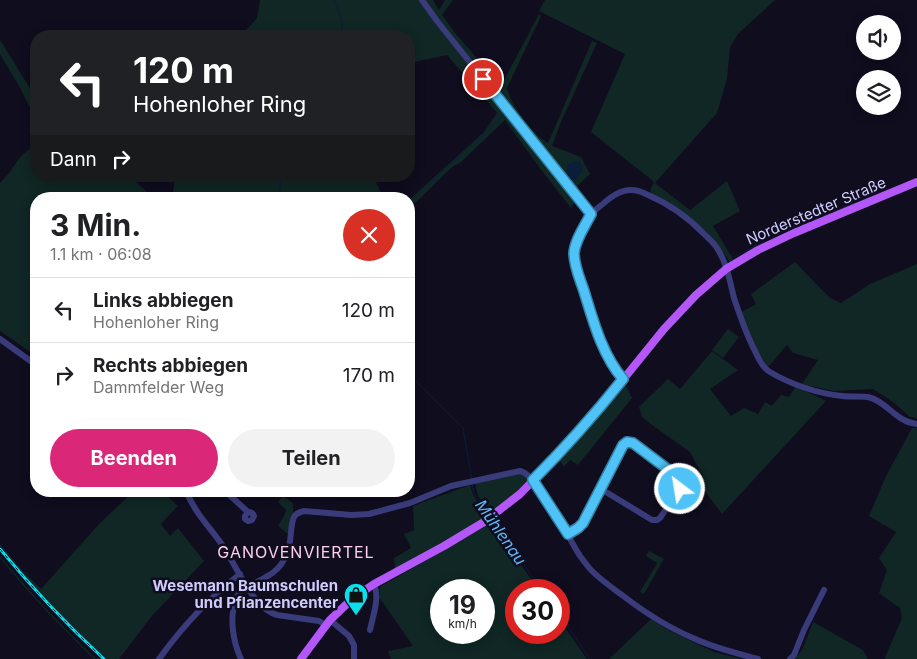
<!DOCTYPE html>
<html lang="de">
<meta charset="utf-8">
<style>
:root{--surface:#fff;--page:#f2f2f2;--text:#202124;--muted:#757577;--line:#e0e0e0;--accent:#db2777}
body{margin:0;font-family:Inter,sans-serif;background:var(--page);color:var(--text);height:100vh;display:flex;flex-direction:column;font-size:19px;white-space:nowrap}
*{box-sizing:border-box;margin:0}
p{font-size:16px;color:var(--muted)}
.icon{flex:none;width:28px;height:28px;fill:none;stroke:currentColor;stroke-width:2;stroke-linecap:round;stroke-linejoin:round}
.map{position:relative;flex:1;overflow:hidden}
.drawer{position:absolute;left:30px;top:192px;width:385px;height:305px;display:flex;flex-direction:column;background:var(--surface);border-radius:20px;box-shadow:0 2px 12px #0003}
.drawer>*{flex:none}
.top-card{position:absolute;left:30px;top:30px;width:385px;height:152px;border-radius:20px;box-shadow:0 2px 12px #0003;background:#202124;color:#fff;overflow:hidden}
.controls{position:absolute;left:856px;top:15px;display:grid;gap:10px}
.controls a{display:grid;place-items:center;width:45px;height:45px;border-radius:50%;background:var(--surface);box-shadow:0 2px 12px #0003;font-size:25px}
.speed{position:absolute;left:430px;top:579px;display:flex;gap:10px;font-size:25px;font-weight:700;text-align:center}
.speed>*{display:grid;place-content:center;width:65px;height:65px;border-radius:50%;background:var(--surface);box-shadow:0 2px 12px #0003;line-height:1}
.speed small{font-size:12px;font-weight:400}
.speed .limit{border:8px solid #d22;background:#fff;color:#111}
.pin{position:absolute;display:grid;place-items:center;width:42px;height:42px;color:#fff;margin:-21px;border:2px solid #fff;border-radius:50%;box-shadow:0 1px 5px #0007}
.me{position:absolute;width:55px;margin:-28px;rotate:329deg;stroke-linejoin:round;filter:drop-shadow(0 0 4px #0008)}
.turn{display:flex;align-items:center;gap:18px;height:105px;padding:0 20px;font-size:22px}
.turn .icon{width:65px;height:65px;stroke-width:2.5}
.turn b{display:block;font-size:35px;line-height:42px}
.then{display:flex;align-items:center;height:48px;padding:0 20px;background:#0003;gap:10px;font-size:19px}
.round{display:grid;place-items:center;flex:none;width:52px;height:52px;border-radius:26px;background:var(--page)}
.overview{display:flex;align-items:center;justify-content:space-between;height:85px;padding:0 20px}
h1{font-size:30px;font-weight:700;line-height:38px}
.primary-button{display:flex;gap:10px;margin-top:auto;padding:10px 20px}
.primary-button a{flex:1;height:58px;border-radius:30px;background:var(--accent);color:#fff;font-size:20px;font-weight:700;line-height:58px;text-align:center}
.primary-button a+a{background:var(--page);color:var(--text)}
ul{padding:0;list-style:none}
li{display:flex;align-items:center;gap:15px;height:65px;padding:0 20px;border-top:1px solid var(--line)}
li div{flex:1}
li b{display:block;font-size:19px}
li em{font-style:normal}
.map>svg:first-child{display:block}
</style>
<div class="map">
<svg width="917" height="659" viewBox="0 0 917 659">
<rect width="100%" height="100%" fill="#0f0d1e"/>
<path fill="#102725" fill-rule="evenodd" d="M260,0H433L439,10L445,0H453L442,15L456,34L501,86L539,14L541,16L507,88C510,104 533,135 548,143L592,41L597,43L561,122L552,146L581,157L590,174L578,185V194L571,208L539,167L505,120L461,162L452,167L409,209V200L484,132L497,113L447,55L409,63V36H241L257,18Z
M545,0H775L738,34L730,47L727,79L717,113L655,183L690,210L727,181L740,211L713,226L733,259L730,262L719,246L652,195C649,190 651,187 654,183L653,181L591,132L625,54L539,11Z
M0,40L36,98V119L19,86L0,54Z
M36,143V176H128L144,189L154,199H36V356L0,331V183L10,172L20,157Z
M175,176H373L384,199H172Z
M795,262L830,298L841,303L870,284L917,264V418L910,417L893,402L873,389L834,391L802,384L818,360L793,353L787,345L768,367L756,349L740,313L756,304L751,294Z
M728,329L739,337L723,358L712,350Z
M712,351L738,370L710,389L731,416L744,408L758,414L765,402L772,406L781,395L789,397L796,386L826,401L722,514L704,490L702,475L690,452L652,425L642,417L639,407L668,379L680,389Z
M625,383L632,398L578,465L570,460L564,467L560,461L589,429Z
M912,428H917V659H885L886,655L902,618L900,608L879,593L887,570L879,558L896,532L869,516L886,476Z
M518,473L527,478V481L526,484L492,513L490,510L488,511L478,496L475,483Z
M470,485L473,495L488,516L481,521L395,570L394,558L411,548L404,534L414,530L413,506Z
M134,491H162L178,506L161,524L170,536L178,528L204,561L151,617L119,659H107C68,624 33,586 0,546V544L20,568L41,589L100,523Z
M283,496L293,503V516L290,533H287L278,526L285,514L286,510L278,502Z
M491,523L539,590H516V632H559V619L587,659H391L388,651L413,646L379,597L380,587ZM441,590H484V632H441Z
M649,551L664,559L644,594L640,592L657,563L646,556Z
M0,556C30,592 62,627 96,659H94C61,627 29,594 0,558Z
M651,619L668,630L714,652L742,659H609Z
M813,622L863,650L868,659H794L802,650Z"/>
<path fill="#0b1e39" d="M580,161L583,171L574,181L569,179L566,172L568,164L572,162Z"/>
<g fill="none" stroke-linecap="round" stroke-linejoin="round">
<path stroke="#0b1e39" stroke-width="1" d="M334,0C339,13 345,22 341,36
M279,199L281,176
M409,202L501,118
M734,257L778,234L870,197
M409,374L463,428L472,480
M472,484L474,494L489,515
M492,520L542,590
M559,614L590,659"/>
<path stroke="#3a3b7b" stroke-width="6" d="M422,0L437,21L591,214
M0,339L36,365
M623,379C601,355 593,319 583,289C580,278 574,265 574,253C575,244 585,222 591,215C594,210 601,206 605,202C618,191 630,186 646,194C669,204 687,216 704,234C709,239 714,243 717,248C727,263 730,282 734,298C740,316 746,334 755,351C758,358 763,368 770,372C790,384 819,394 842,396C851,397 860,396 868,397C887,401 895,422 917,424
M186,491C196,515 211,528 225,549C237,568 254,609 277,615L319,621L326,625
M225,491L248,512C251,512 253,513 254,516L252,520L248,521L245,519V516L248,512
M568,534L578,528L583,523L623,445L627,442L633,443L679,477L681,482L680,489L660,518L657,520H652L606,492H602L598,495
M330,620L349,636L354,645V659
M370,630C373,615 380,598 374,584
M159,659C182,627 209,598 240,574
M241,659C233,642 229,617 236,599C241,586 256,584 266,577C274,573 281,566 285,558C293,545 289,528 294,517C296,513 300,512 304,511L351,515L369,514L410,503L451,486L520,471C540,476 568,538 580,556C584,561 588,567 592,571C601,580 611,587 622,595C644,612 667,627 693,638C714,648 736,653 758,659
M790,659L794,655L804,630L824,590"/>
<path stroke="#b457f8" stroke-width="8" d="M301,659L330,620L352,599L374,584L444,546L484,522L520,494L557,456L592,418L664,329L696,295L726,269L758,250L794,233L917,182"/>
<defs>
<path id="rail" d="M0,549C32,588 67,625 104,659"/>
</defs>
<use href="#rail" stroke="#0ae0eb" stroke-width="3"/>
<use href="#rail" stroke="#0f0d1e" stroke-width="1" stroke-dasharray="4" stroke-linecap="butt"/>
</g>
<g fill="none" stroke-linecap="round" stroke-linejoin="round">
<defs>
<path id="route" d="M483,79L591,214C585,226 575,240 574,253C574,266 580,279 584,291C593,320 602,355 623,379C595,414 565,448 533,480L568,534L578,528L583,523L623,445L627,442L633,443L678,477L681,482L680,489"/>
</defs>
<use href="#route" stroke="#337fa1" stroke-width="12"/>
<use href="#route" stroke="#4fc3f7" stroke-width="9"/>
</g>
<defs>
<symbol id="shop-pin" viewBox="-11 -11 22 30"><path d="M0 17L-7.5 6A9.5 9.5 0 1 1 7.5 6Z" fill="#0ae0eb" stroke="#0f0d1e"/><path d="M-5-2.5h2.3a2.7 3.5 0 0 1 5.4 0H5L5.5 6h-11ZM-1.5-2.5h3a1.5 2.3 0 0 0-3 0Z" fill="#111"/></symbol>
</defs>
<g fill-rule="evenodd">
<use href="#shop-pin" x="342" y="581" width="28" height="38"/>
</g>
<g text-anchor="middle" stroke-width="5" stroke-linejoin="round" paint-order="stroke">
<g font-size="15" fill="#cfccfd" stroke="#0f0d1e">
<text transform="translate(816 211) rotate(-23)" y="5">Norderstedter Straße</text>
</g>
<g font-size="15" font-weight="bold" fill="#cfccfd" stroke="#0f0d1e" text-anchor="end">
<text x="338" y="591">Wesemann Baumschulen<tspan x="338" dy="17">und Pflanzencenter</tspan></text>
</g>
<g font-size="16" font-style="italic" fill="#5eb9f8" stroke="#0f0d1e">
<text transform="translate(501 532) rotate(55)" y="6">Mühlenau</text>
</g>
<g font-size="16" letter-spacing="1" fill="#fdceee" stroke="#0f0d1e">
<text x="296" y="558">GANOVENVIERTEL</text>
</g>
</g>
</svg>
<div class="controls">
<a><svg class="icon" aria-label="sound" viewBox="0 0 24 24"><path d="M4 9h4l5-4v14l-5-4H4zM17 9q2 3 0 6"/></svg></a>
<a><svg class="icon" aria-label="layers" viewBox="0 0 24 24"><path d="M12 4l9 5-9 5-9-5zM3 14l9 5 9-5"/></svg></a>
</div>
<div class="speed"><div>19<small>km/h</small></div><div class="limit">30</div></div>
<div class="pin" style="left:483px;top:79px;background:#d93025"><svg class="icon" aria-label="arrive" viewBox="0 0 24 24"><path d="M6 21V4h12l-3 4 3 4H6"/></svg></div>
<svg class="me" style="left:680px;top:489px" viewBox="-20 -20 40 40"><circle r="17" fill="#4fc3f7" stroke="#fff" stroke-width="3"/><path d="M0-11L8 9 0 5-8 9z" fill="#fff"/></svg>
<div class="top-card">
<div class="turn"><svg class="icon" aria-label="left" viewBox="0 0 24 24"><path d="M17 20v-9H6M10 6l-5 5 5 5"/></svg><div><b>120 m</b>Hohenloher Ring</div></div>
<div class="then">Dann<svg class="icon" aria-label="right" viewBox="0 0 24 24"><path d="M7 20v-9h11M14 6l5 5-5 5"/></svg></div>
</div>
<section class="drawer">
<div class="overview"><div><h1>3 Min.</h1><p>1.1 km · 06:08</p></div><a class="round" style="background:#d93025;color:#fff"><svg class="icon" aria-label="close" viewBox="0 0 24 24"><path d="M6 6l12 12M18 6L6 18"/></svg></a></div>
<ul>
<li><svg class="icon" aria-label="left" viewBox="0 0 24 24"><path d="M17 20v-9H6M10 6l-5 5 5 5"/></svg><div><b>Links abbiegen</b><p>Hohenloher Ring</p></div><em>120 m</em></li>
<li><svg class="icon" aria-label="right" viewBox="0 0 24 24"><path d="M7 20v-9h11M14 6l5 5-5 5"/></svg><div><b>Rechts abbiegen</b><p>Dammfelder Weg</p></div><em>170 m</em></li>
</ul>
<div class="primary-button"><a>Beenden</a><a>Teilen</a></div>
</section>
</div>
